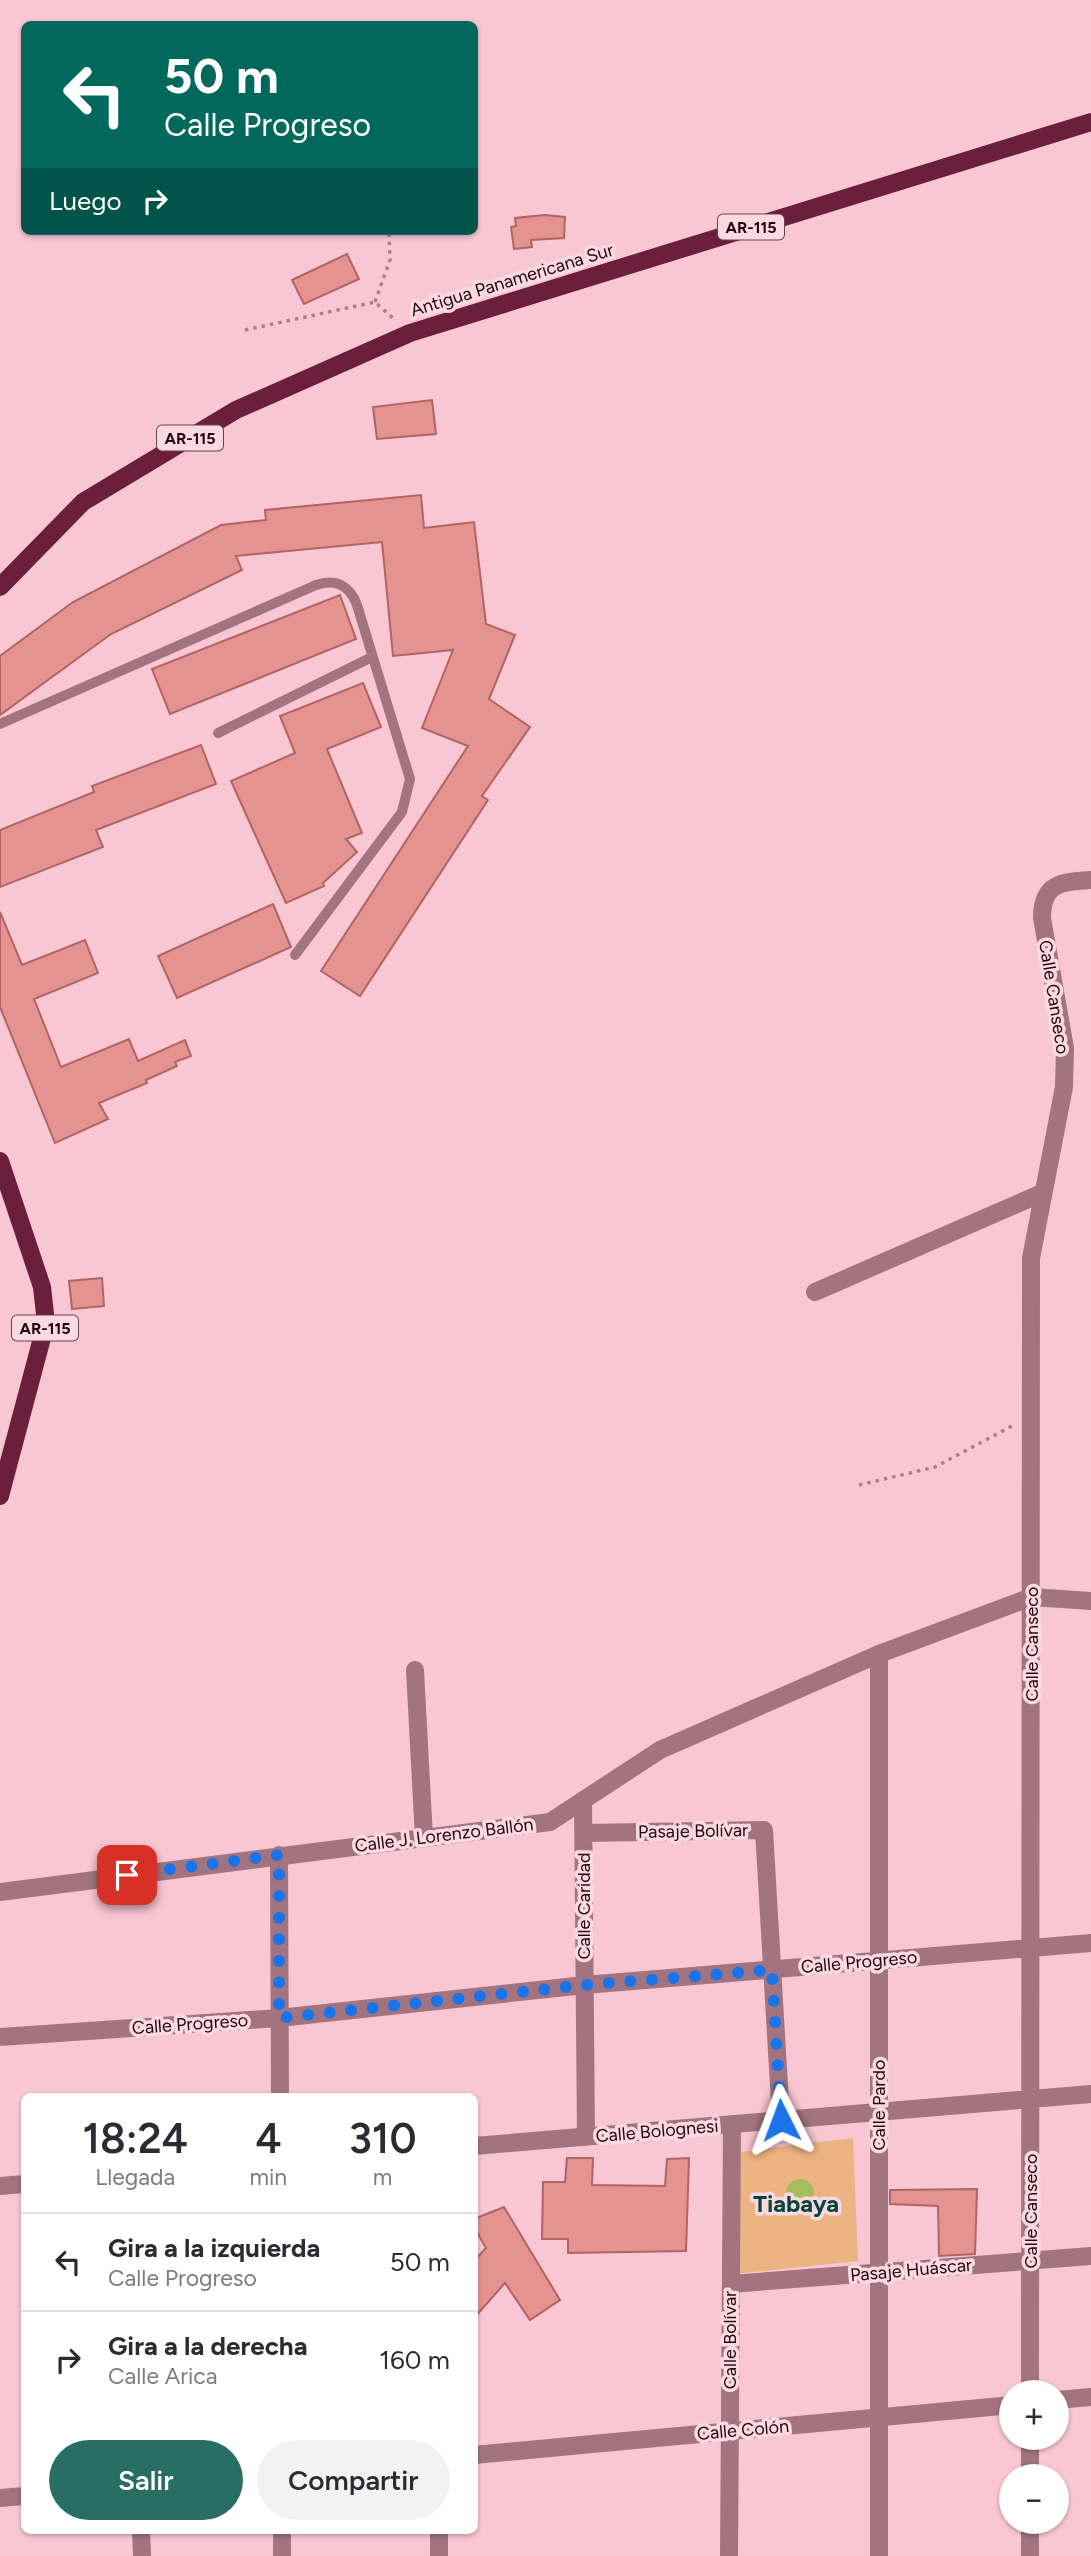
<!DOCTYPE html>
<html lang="es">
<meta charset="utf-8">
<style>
:root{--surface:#fff;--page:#f2f2f3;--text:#2b2b33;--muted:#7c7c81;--line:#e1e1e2;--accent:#286e63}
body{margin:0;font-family:Figtree,sans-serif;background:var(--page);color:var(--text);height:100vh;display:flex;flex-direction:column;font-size:26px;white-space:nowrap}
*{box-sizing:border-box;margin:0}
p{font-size:23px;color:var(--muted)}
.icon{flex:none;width:38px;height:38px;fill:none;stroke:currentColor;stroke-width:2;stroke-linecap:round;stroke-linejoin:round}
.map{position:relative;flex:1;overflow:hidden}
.details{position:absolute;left:21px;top:2093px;width:457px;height:441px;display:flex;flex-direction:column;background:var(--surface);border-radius:10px;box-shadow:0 2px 5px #0004}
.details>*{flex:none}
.banner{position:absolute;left:21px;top:21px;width:457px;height:214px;border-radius:10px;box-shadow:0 2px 5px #0004;background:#00695c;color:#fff;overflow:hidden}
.buttons{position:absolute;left:999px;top:2380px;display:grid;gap:14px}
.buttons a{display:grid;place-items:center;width:70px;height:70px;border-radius:50%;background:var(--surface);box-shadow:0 2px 5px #0004;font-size:35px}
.pin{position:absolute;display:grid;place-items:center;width:60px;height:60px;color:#fff;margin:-30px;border-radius:14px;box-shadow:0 4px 10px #0006}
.me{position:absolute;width:77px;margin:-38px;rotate:357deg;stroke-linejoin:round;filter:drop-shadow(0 0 5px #0008)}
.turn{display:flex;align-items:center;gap:24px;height:147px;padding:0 28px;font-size:32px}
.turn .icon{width:91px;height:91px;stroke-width:2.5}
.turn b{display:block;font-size:49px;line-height:60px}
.then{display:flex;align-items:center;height:66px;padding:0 28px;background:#0003;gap:14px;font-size:26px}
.eta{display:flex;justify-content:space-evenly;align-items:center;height:119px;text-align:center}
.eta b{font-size:42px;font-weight:600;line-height:49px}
.primary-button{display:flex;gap:14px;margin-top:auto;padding:14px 28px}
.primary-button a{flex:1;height:80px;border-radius:42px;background:var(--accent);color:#fff;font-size:28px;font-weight:600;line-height:80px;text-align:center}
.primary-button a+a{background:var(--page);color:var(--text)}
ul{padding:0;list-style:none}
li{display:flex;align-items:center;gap:21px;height:98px;padding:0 28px;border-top:2px solid var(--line)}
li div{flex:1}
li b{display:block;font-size:26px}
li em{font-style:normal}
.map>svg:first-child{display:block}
</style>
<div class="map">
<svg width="1091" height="2556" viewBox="0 0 1091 2556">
<rect width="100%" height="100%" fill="#f9c7d4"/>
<path fill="#ecb383" d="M853,2138L858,2261L735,2274L732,2153Z"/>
<path fill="#a6be59" d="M786 2193a14 14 0 1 1 28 0a14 14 0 1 1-28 0Z"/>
<path fill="#e49391" stroke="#b06463" stroke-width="2" d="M544,215L565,217L564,238L531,240L532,247L514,249L511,227L516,226L515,218Z
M347,254L359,279L304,304L292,280Z
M432,400L436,434L377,439L373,407Z
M421,495L424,528L474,522L486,624L515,635L489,699L530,727L482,796L488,800L360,996L321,971L468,746L422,728L453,650L393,656L382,542L236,556L242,570L111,634L0,715V656L73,602L221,525L266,520L265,510Z
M340,595L356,639L170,714L152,669Z
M363,683L381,727L327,749L362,833L346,839L357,852L323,883L324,886L286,903L231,781L295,753L280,716Z
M201,745L216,784L96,830L103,847L0,887V830L94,792L92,786Z
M273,904L291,947L177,998L158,956Z
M0,912L22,965L85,940L98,973L34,999L61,1067L129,1039L138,1061L185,1040L191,1056L175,1062L177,1066L146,1080L147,1083L99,1103L108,1119L55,1143L0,1007Z
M102,1278L104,1306L72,1309L69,1281Z
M567,2158H593L592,2185L665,2186L667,2159L689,2158L686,2251L568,2253V2239H542L543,2182H565Z
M977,2189L975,2254L939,2256L938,2206L890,2204V2190Z
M504,2207L560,2300L530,2320L505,2283L474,2318V2261L486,2248L474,2227V2219Z"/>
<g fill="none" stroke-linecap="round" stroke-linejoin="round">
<path stroke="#a9808c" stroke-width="3.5" stroke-dasharray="3.5 5" stroke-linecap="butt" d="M375,302L390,260L389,231
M245,330L375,302L395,320
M859,1485L935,1467L1012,1426"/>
<path stroke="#a17480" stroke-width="10" d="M0,724L316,585C336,578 350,586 357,605L410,779L402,812L295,955
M218,733L372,657"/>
<path stroke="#a17480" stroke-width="18" d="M815,1292L1042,1193
M415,1670L424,1838
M583,1800L586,2137
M584,1833L764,1830L781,2120
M279,1855L280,2096
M0,1892L550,1822L660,1750L879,1654L1032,1597L1091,1601
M0,2037L279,2018L585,1985L1091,1943
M474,2146L1091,2094
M0,2186L24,2184
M731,2284L1091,2256
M1030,2392L1031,1258L1064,1087L1065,1048L1042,918C1042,883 1061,882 1091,880
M1057,2400L1091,2397
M474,2455L1012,2405
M1030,2476V2438
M0,2498L24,2496
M141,2530L142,2556
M282,2530V2556
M439,2530V2556
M729,2556L732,2124
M879,2556V1654
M1030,2556V2522"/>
<path stroke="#6b1f3c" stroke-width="18" d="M0,587L83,502L236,410L410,333L1091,122
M0,1161L42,1287L46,1323L0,1496"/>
</g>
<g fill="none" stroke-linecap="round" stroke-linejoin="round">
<path stroke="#1a73e8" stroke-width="12" stroke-dasharray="0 21.6" d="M127,1875L279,1855V2018L585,1985L772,1970L781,2120"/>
</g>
<g text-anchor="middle" stroke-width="7" stroke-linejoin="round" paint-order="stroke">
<g fill="#fbd9e2" stroke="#62454f" stroke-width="2">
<rect x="718" y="214.5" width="66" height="25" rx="5"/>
<rect x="157" y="425.5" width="66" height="25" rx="5"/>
<rect x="12" y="1315.5" width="66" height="25" rx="5"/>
</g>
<g font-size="16" font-weight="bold" fill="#210610">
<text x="751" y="233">AR-115</text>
<text x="190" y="444">AR-115</text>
<text x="45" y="1334">AR-115</text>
</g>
<g font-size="18" fill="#210610" stroke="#fbd9e2">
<text transform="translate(512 280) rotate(-17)" y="6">Antigua Panamericana Sur</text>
<text transform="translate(1054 997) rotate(81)" y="6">Calle Canseco</text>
<text transform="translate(1032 1644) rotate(-90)" y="6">Calle Canseco</text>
<text transform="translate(693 1831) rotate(-1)" y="6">Pasaje Bolívar</text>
<text transform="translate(444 1835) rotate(-7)" y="6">Calle J. Lorenzo Ballón</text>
<text transform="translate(584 1906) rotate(-90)" y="6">Calle Caridad</text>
<text transform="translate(859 1962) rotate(-5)" y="6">Calle Progreso</text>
<text transform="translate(190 2024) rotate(-4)" y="6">Calle Progreso</text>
<text transform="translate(879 2105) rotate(-90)" y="6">Calle Pardo</text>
<text transform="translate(657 2131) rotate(-5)" y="6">Calle Bolognesi</text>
<text transform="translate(1031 2211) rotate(-90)" y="6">Calle Canseco</text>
<text transform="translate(911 2270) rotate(-5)" y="6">Pasaje Huáscar</text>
<text transform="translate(730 2340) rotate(-90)" y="6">Calle Bolívar</text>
<text transform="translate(743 2430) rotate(-5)" y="6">Calle Colón</text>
</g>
<g font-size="24" font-weight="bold" fill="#05443b" stroke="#fbd9e2">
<text x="796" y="2212">Tiabaya</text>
</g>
</g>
</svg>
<div class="buttons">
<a>+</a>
<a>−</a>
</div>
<div class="pin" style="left:127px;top:1875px;background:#d93025"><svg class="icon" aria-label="arrive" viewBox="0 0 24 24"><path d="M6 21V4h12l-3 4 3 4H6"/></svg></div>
<svg class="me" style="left:781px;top:2120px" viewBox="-20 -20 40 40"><path d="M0-17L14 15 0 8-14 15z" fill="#1a73e8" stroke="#fff" stroke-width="4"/></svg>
<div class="banner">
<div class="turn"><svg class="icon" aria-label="left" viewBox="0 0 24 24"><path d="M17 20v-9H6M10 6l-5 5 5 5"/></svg><div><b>50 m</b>Calle Progreso</div></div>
<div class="then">Luego<svg class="icon" aria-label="right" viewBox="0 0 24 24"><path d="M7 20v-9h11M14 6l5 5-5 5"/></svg></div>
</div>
<section class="details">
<div class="eta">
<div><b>18:24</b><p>Llegada</p></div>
<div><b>4</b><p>min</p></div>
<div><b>310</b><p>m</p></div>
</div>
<ul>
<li><svg class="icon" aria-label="left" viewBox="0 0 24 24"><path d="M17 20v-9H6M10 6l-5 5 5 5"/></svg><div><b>Gira a la izquierda</b><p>Calle Progreso</p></div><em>50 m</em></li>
<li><svg class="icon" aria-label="right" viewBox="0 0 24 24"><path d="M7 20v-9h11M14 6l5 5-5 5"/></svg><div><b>Gira a la derecha</b><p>Calle Arica</p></div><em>160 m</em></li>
</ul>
<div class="primary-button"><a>Salir</a><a>Compartir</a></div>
</section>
</div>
